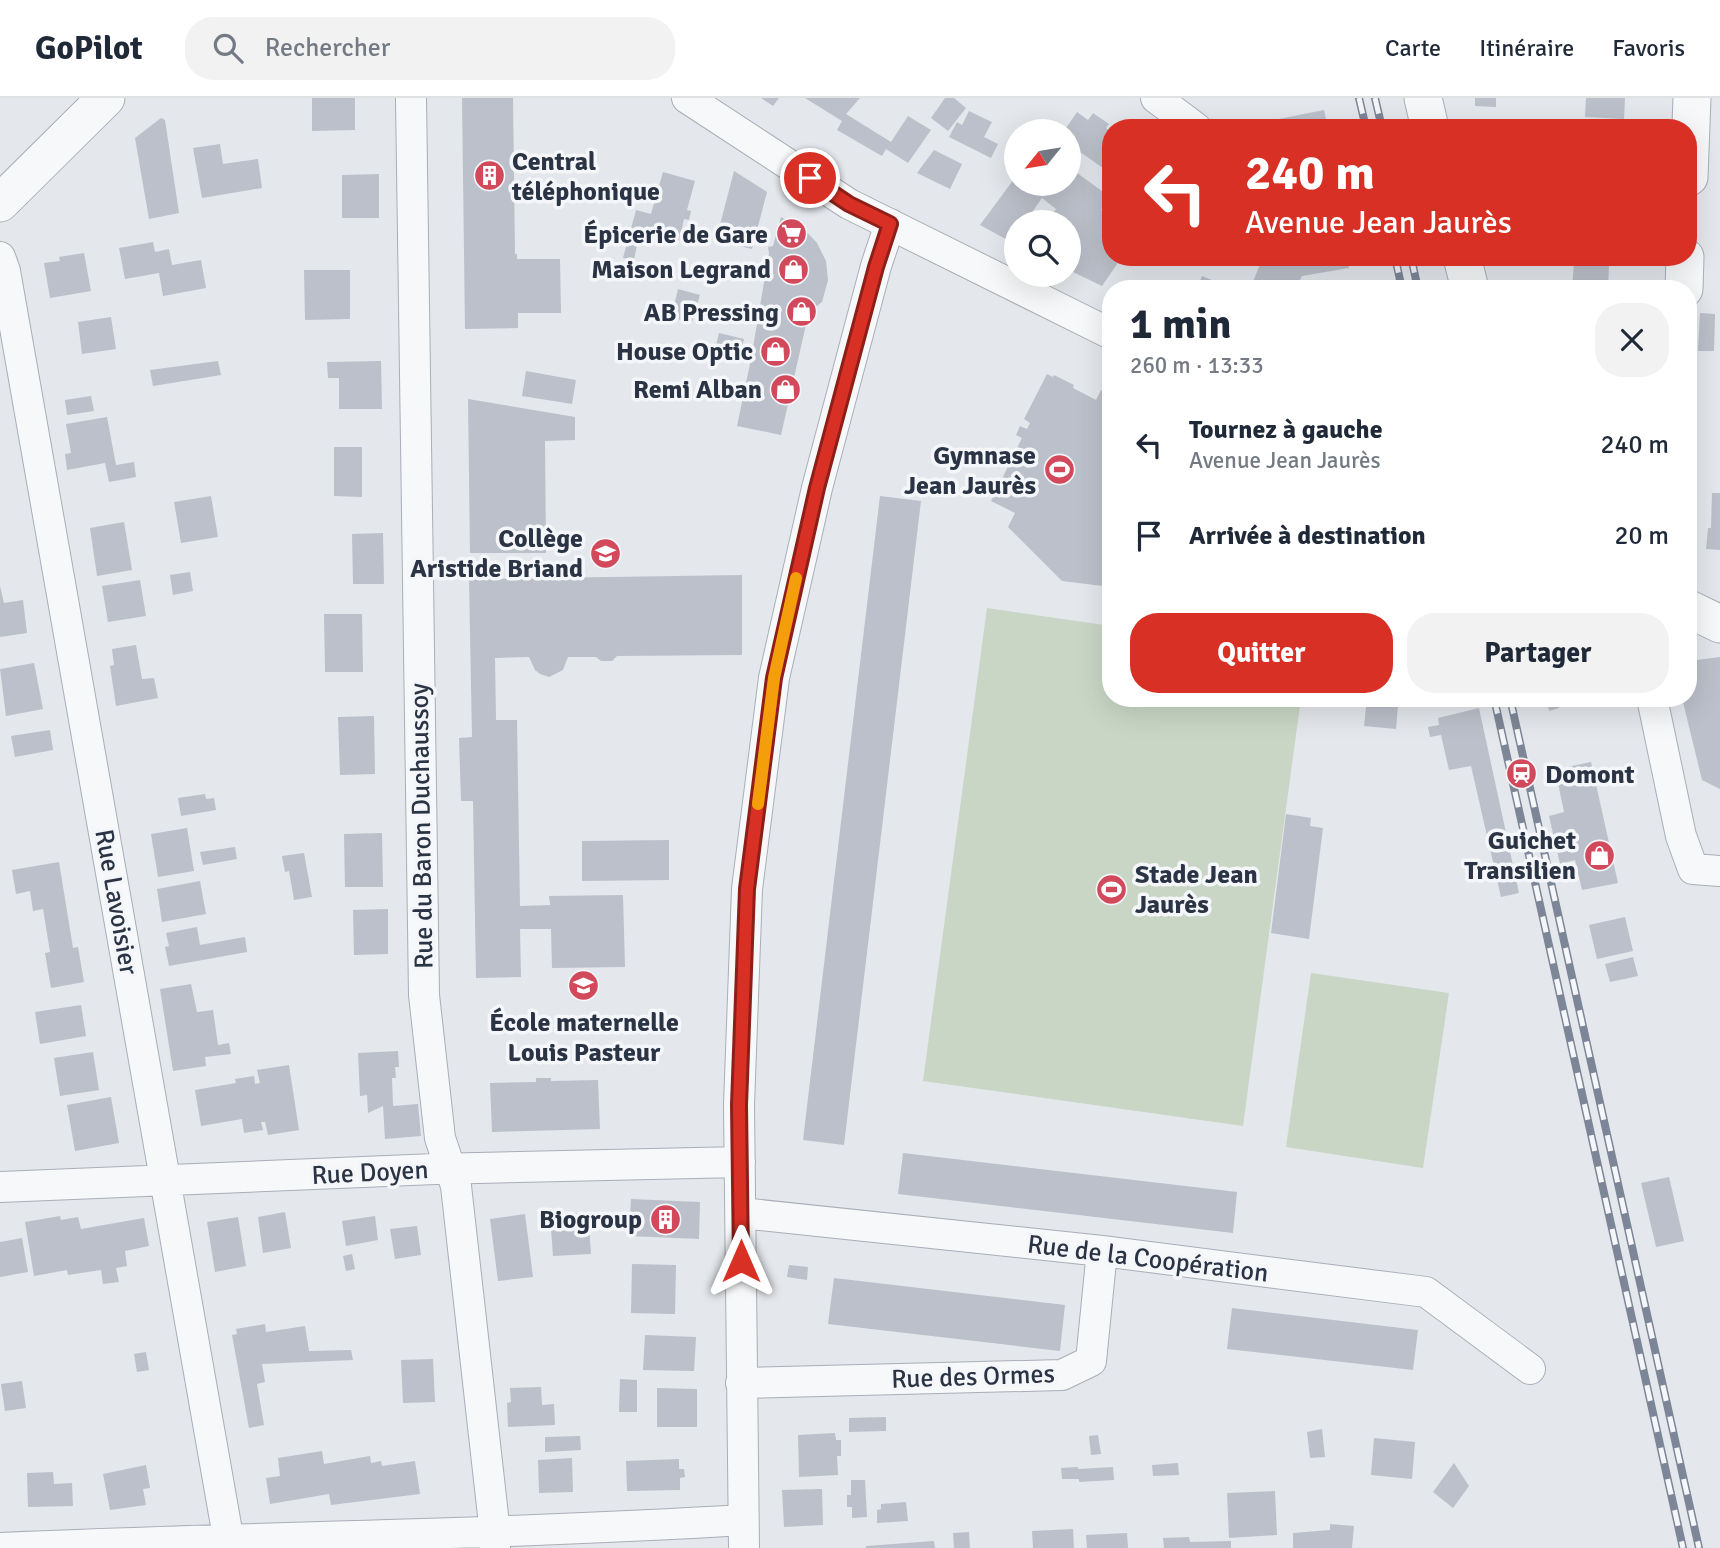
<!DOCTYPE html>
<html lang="fr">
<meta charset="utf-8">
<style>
:root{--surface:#fff;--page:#f2f2f3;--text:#1f2937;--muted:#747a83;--line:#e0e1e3;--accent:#d93025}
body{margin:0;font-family:Signika,sans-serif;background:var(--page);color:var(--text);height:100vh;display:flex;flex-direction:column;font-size:26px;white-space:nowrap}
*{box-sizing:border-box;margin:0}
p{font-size:23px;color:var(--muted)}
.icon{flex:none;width:38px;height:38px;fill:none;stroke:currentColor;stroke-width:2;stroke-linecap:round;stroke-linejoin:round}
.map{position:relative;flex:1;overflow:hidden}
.panel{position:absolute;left:1102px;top:182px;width:595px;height:427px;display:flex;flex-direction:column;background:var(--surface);border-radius:28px;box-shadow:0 7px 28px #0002}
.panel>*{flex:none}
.top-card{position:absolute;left:1102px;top:21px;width:595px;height:147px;border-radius:28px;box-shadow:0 7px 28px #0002;background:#d93025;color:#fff;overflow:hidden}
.needle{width:46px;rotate:240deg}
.fabs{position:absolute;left:1004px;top:21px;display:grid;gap:14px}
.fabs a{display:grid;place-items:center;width:77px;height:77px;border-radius:50%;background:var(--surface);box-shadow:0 7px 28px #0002;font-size:35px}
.pin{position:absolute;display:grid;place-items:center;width:60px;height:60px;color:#fff;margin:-30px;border:4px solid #fff;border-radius:50%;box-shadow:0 2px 7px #0007}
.me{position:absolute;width:77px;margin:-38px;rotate:0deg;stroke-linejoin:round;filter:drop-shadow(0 0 5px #0008)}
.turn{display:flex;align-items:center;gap:24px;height:147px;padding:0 28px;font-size:32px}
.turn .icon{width:91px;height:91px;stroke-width:2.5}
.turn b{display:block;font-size:49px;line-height:60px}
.round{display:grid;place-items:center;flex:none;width:74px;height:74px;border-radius:28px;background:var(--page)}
.head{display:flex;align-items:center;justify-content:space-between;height:119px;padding:0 28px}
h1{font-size:42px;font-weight:700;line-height:52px}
.action{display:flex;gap:14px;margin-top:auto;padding:14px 28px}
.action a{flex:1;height:80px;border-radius:28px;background:var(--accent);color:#fff;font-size:28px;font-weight:700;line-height:80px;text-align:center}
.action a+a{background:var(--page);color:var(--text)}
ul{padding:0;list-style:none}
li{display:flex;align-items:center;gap:21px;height:91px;padding:0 28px}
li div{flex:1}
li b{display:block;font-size:26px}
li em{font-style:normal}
header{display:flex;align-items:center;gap:42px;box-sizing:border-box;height:98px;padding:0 35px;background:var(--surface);border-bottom:2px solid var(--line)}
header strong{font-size:33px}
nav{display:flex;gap:38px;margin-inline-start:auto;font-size:24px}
.search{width:490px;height:63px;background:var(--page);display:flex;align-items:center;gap:18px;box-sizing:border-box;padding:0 24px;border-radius:28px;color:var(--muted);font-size:26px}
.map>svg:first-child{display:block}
</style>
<header>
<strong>GoPilot</strong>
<div class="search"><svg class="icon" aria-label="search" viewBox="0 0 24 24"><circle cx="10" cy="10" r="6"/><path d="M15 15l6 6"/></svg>Rechercher</div>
<nav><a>Carte</a><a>Itinéraire</a><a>Favoris</a></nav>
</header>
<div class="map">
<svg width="1720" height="1450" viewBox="0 0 1720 1450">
<rect width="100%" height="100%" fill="#e4e7ec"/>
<path fill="#c9d6c5" d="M987,510L1111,528V600H1301L1243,1028L923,983Z
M1311,875L1449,895L1423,1070L1286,1049Z"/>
<path fill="#bbc0ca" d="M312,0H355V32L312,33Z
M462,0H513L515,156H517V161H560L561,215H518V230L465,231Z
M761,0H779L773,8Z
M805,0H860L846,16L891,44L908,18L931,32L908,65L886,51L882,58L837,32L842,23Z
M945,0H954L966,10L948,33L931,20Z
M1475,0H1496V9L1475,8Z
M1586,0H1625L1624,21L1585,19Z
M1324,12L1328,30H1254V26Z
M969,13L992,24L984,39L998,46L991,60L949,39L957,24L962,27Z
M1077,14L1088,22L1093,15L1109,26L1106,30L1111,34V68L1107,73L1069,46V33H1064Z
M161,20L165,22L179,115L149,121L135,40Z
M220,46L223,66L258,61L262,90L202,100L193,50Z
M934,52L962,66L950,91L917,75Z
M1017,53V74L1007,67Z
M1069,69L1110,99L1101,112L1111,119V159H1122L1102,188L1069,172V124H1046L1056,111L1042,100L1025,124H1017V136L1011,144L980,127L1017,77V86H1069Z
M734,73L767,94L752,151L716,142Z
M663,74L695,83L687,112L691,113L689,122L684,121L679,143L646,136L645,143L638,142L634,162L623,160L636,112L651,116Z
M379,76V120H342V77Z
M781,119L805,132L817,145L826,163L828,182L822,204L817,208L810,209L781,337L737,328L751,261L769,155L768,149L773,148Z
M153,144L155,154L169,151L172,167L201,162L206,190L163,198L159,175L125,181L119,150Z
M84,155L91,193L50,200L44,165L60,163L59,159Z
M1263,159H1347L1349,170L1302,178L1295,191H1250Z
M1574,164L1609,166L1608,191H1572Z
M304,172H350V221L305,222Z
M1202,178L1233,191H1197Z
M678,191L700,197L692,224L671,220Z
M1700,215L1715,216L1714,253H1698Z
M111,219L116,251L82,256L78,224Z
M719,235L744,241L738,265L713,260Z
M218,263L221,277L153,288L150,272Z
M381,263L382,311H339V280H328L327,264Z
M526,273L576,282L572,306L522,298Z
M1047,276L1053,279L1054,277L1074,287L1073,290L1096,302L1101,292L1111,296V489L1062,483L1008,429L1015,415L991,403L1022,340L1016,337L1020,328L1027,331L1030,325L1024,321Z
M91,298L94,313L67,317L65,302Z
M468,301L575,319V342L545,343L546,455H470Z
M107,319L116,367L134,364L136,379L109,384L105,365L67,372L65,356L71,355L66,326Z
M334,349H362V399L334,398Z
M1712,395H1720V452L1706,451L1708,430H1711Z
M211,398L218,439L181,445L174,404Z
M880,398L921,403L844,1047L803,1042Z
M124,424L132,472L97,478L90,430Z
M383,435L384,486H353L352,436Z
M190,474L193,493L173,497L170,477Z
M742,477V557L617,558L612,563H601L596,559H568L563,572L549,579L540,576L535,572L529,559L495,560L496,622H517L520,808L550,807L549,798L623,797L625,869L552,870L551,831H520L521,879L476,880L473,703H461L459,640L472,639L469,481Z
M140,482L146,518L108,524L102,488Z
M0,488L4,505L23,502L27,535L0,539Z
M324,516H362L363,574H325Z
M136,547L142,581L154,580L158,600L116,608L110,568L114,567L112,551Z
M1720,559V691L1702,682L1682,600H1689V563Z
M34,565L43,611L6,618L0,571Z
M1367,600H1387L1386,606L1398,608L1396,631L1364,628Z
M1557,600L1559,610L1549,613L1547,602Z
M1479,610L1519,795L1501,799L1471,668L1449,672L1441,637L1430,639L1428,629L1439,627L1438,620Z
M374,618L375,676L340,677L338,619Z
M50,632L53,652L15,659L11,638Z
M1591,664L1618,785L1582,792L1575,762L1560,766L1549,718L1564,714L1558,685L1570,682L1567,669Z
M205,696L206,701L214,700L216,712L181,718L178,700Z
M1286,716L1311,720L1310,728L1323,730L1309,841L1271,835Z
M187,730L194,773L158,779L151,736Z
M382,735L383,789H345L344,736Z
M669,742V782L582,783V743Z
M235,749L237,761L203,767L200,754Z
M304,755L312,799L294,802L289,773L285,774L282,758Z
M59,764L73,850L78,849L84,884L51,890L45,855L50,854L43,811L33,813L30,793L16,796L12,772Z
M200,783L206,816L162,824L157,791Z
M388,811V856L354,857L353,812Z
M1625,819L1633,853L1597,861L1589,827Z
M197,829L200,847L245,839L247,854L169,868L165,849L169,848L166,835Z
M1633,859L1638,878L1610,884L1605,866Z
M191,886L197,914L213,912L218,947L229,945L231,956L205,959L206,968L173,973L160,891Z
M81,907L86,938L40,946L35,914Z
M398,953L399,969H395L396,980H392L393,1008L418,1006L421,1038L385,1041L383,1008L368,1015L367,997L360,998L358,955Z
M93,954L99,992L60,998L54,960Z
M289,967L299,1032L268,1037L265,1024H261L263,1032L244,1035L242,1021L201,1028L195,992L236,985L235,981L254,978L255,986L260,985L257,972Z
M536,980H551V983L598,982L600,1031L492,1034L490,985L536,984Z
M111,999L119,1045L75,1053L67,1007Z
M903,1055L1237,1094L1233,1135L898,1096Z
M1669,1079L1684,1143L1656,1149L1641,1085Z
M631,1101L700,1104L699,1141L629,1138Z
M285,1114L291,1150L263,1155L258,1119Z
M588,1114L591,1156L553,1158L550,1117Z
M525,1116L533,1179L498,1183L490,1121Z
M60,1118L61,1122L78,1119L81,1131L144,1120L149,1148L125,1153L127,1168L116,1170L119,1184L103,1186L101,1172L68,1177L67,1172L34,1178L25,1124Z
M375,1118L378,1142L346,1148L342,1123Z
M238,1119L246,1168L215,1174L207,1124Z
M417,1128L421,1157L395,1161L390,1131Z
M22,1140L28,1174L0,1179V1144Z
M352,1156L355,1171L346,1173L343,1158Z
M632,1166L676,1167L675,1216L631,1215Z
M789,1167L808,1169L807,1182L787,1179Z
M834,1180L1065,1207L1060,1253L828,1226Z
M1232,1210L1418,1232L1413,1272L1227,1251Z
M265,1226L266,1234L305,1228L309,1253L351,1252L353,1262L262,1266L265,1284L257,1286L264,1327L249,1330L232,1237L237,1236L236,1231Z
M645,1237L696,1239L694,1273L643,1272Z
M146,1254L149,1272L137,1274L134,1256Z
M433,1261L435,1304L403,1305L401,1262Z
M620,1281L637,1282V1314H619Z
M22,1283L26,1310L5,1313L1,1286Z
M541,1289L542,1307L554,1306L555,1327L508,1329L507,1305L511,1304L510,1290Z
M657,1290L697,1291V1329H657Z
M886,1319V1333L849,1334V1320Z
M1322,1331L1325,1359L1310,1360L1307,1334Z
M835,1335L836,1342H841V1358H837L838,1377L799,1379L798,1337Z
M1098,1337L1101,1356L1091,1357L1089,1338Z
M580,1338L581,1352L545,1354V1339Z
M1374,1340L1415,1344L1412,1381L1371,1377Z
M322,1353L324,1366L370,1358L371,1365L381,1363L382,1368L415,1363L420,1396L331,1407L329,1396L270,1406L266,1380L280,1378L278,1360Z
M572,1360L573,1394L539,1395L538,1362Z
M679,1361V1371H684L685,1379L680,1380V1392L627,1393L626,1363Z
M1178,1365L1179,1377L1153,1378L1152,1367Z
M1454,1365L1469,1388L1453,1410L1433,1394Z
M146,1367L150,1390L143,1391L146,1407L110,1412L103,1376Z
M1078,1369V1371L1113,1369L1114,1382L1079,1384V1381H1062L1061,1370Z
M53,1374L54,1386L72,1385L73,1408L28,1409L27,1375Z
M851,1382H865L867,1419L852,1420V1409H847V1397H851Z
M822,1391L823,1427L784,1429L782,1392Z
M1275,1393L1277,1437L1229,1440L1227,1395Z
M906,1404L908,1423L877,1425V1412L881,1411V1406Z
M1330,1426L1354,1428L1352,1450H1293V1435L1330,1432Z
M1073,1431L1074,1450H1033L1032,1433Z
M969,1434L970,1450H954L953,1435Z
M1127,1435L1128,1450H1087L1086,1437Z
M1189,1439L1190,1444L1231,1443V1450H1164L1163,1440Z
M934,1443L935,1450H866V1448Z"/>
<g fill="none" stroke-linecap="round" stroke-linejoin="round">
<defs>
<path id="minor" d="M411,0L424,897L440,1040L456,1088L495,1435V1450
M687,0L849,106L1111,236
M1156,0L1196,30
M0,159L5,173L230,1450
M1652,600L1681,738L1693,771L1720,773
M0,1089L435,1071L740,1064
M741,1115L1102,1153L1426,1194L1530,1271
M741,1285L1062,1277L1091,1263L1102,1153
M0,1450C248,1439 495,1437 743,1422
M744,1450L739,1007L747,791L774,580L817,390L876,168L890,126"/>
<path id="tertiary" d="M1423,0L1430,30
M1689,79L1692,0
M0,105L106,0
M1462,159L1470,191
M1684,191L1685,159
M1689,511L1720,526"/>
</defs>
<use href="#minor" stroke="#a9aeb7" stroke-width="32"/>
<use href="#tertiary" stroke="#a9aeb7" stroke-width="39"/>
<use href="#minor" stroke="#f7f8fa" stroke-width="30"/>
<use href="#tertiary" stroke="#f7f8fa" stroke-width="37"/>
<defs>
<path id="rail" d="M1359,0L1366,30
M1375,0L1382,30
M1395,159L1402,191
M1411,159L1418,191
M1494,600L1683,1450
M1510,600L1699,1450"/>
</defs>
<use href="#rail" stroke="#7d8696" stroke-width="8"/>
<use href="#rail" stroke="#f4f6f9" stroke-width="5" stroke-dasharray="16" stroke-linecap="butt"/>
</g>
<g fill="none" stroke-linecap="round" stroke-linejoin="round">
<defs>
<path id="route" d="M741,1163L739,1007L747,791L774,580L817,390L876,169L890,126L849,106L810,80"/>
</defs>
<use href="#route" stroke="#8d1f18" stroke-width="18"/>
<use href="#route" stroke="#d93025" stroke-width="12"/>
<path stroke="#f59e0b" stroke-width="12" d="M758,706L774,580L796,480"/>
</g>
<defs>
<symbol id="building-disc" viewBox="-11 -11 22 22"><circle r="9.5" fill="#d1495b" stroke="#f4f6f9"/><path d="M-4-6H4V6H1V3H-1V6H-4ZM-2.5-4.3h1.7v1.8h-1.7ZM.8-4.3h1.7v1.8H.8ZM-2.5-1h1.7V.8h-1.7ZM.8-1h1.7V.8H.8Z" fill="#fff"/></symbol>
<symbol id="supermarket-disc" viewBox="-11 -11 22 22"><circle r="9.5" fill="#d1495b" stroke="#f4f6f9"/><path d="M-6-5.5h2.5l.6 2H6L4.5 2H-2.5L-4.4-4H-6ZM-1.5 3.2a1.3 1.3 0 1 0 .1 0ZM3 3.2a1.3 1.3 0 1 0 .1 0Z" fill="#fff"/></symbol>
<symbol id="shop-disc" viewBox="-11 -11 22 22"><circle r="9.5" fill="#d1495b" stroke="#f4f6f9"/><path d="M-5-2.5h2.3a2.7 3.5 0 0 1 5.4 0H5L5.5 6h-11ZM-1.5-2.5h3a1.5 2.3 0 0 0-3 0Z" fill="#fff"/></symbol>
<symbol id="stadium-disc" viewBox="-11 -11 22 22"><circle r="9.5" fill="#d1495b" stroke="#f4f6f9"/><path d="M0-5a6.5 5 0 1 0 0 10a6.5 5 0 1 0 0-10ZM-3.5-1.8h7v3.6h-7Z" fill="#fff"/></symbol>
<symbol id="school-disc" viewBox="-11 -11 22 22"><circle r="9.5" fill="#d1495b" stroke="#f4f6f9"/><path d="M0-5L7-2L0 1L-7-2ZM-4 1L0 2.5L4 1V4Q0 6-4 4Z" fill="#fff"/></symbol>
<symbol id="station-disc" viewBox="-11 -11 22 22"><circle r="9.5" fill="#d1495b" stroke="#f4f6f9"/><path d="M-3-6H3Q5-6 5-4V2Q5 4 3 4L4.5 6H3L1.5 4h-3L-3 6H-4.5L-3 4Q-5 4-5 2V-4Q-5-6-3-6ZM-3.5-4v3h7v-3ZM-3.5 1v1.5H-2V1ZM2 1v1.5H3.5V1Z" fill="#fff"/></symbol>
</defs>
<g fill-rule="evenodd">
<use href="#building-disc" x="472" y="60" width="35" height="35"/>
<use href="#supermarket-disc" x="774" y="118" width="35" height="35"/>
<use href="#shop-disc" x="776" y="154" width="35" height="35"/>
<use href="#shop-disc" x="784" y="196" width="35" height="35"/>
<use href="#shop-disc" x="758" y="236" width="35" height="35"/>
<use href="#shop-disc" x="768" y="274" width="35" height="35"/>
<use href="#stadium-disc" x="1042" y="354" width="35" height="35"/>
<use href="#school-disc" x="588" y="438" width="35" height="35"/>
<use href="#station-disc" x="1504" y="658" width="35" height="35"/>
<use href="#shop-disc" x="1582" y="740" width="35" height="35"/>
<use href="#stadium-disc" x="1094" y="774" width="35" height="35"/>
<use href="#school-disc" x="566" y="870" width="35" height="35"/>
<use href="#building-disc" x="648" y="1104" width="35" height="35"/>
</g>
<g text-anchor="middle" stroke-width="7" stroke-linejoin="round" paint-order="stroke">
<g font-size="26" font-weight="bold" fill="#2b3445" stroke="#f4f6f9" text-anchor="end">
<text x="512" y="72" text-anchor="start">Central<tspan x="512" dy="30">téléphonique</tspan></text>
<text x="768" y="145">Épicerie de Gare</text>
<text x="771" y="180">Maison Legrand</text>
<text x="779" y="223">AB Pressing</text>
<text x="753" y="262">House Optic</text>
<text x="762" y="300">Remi Alban</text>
<text x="1036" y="366">Gymnase<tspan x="1036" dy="30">Jean Jaurès</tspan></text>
<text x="583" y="449">Collège<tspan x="583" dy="30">Aristide Briand</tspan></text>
<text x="1545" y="685" text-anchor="start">Domont</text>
<text x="1576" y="751">Guichet<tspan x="1576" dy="30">Transilien</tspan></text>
<text x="1135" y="785" text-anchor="start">Stade Jean<tspan x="1135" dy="30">Jaurès</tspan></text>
<text x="584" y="933" text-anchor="middle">École maternelle<tspan x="584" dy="30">Louis Pasteur</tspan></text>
<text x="642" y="1130">Biogroup</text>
</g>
<g font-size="26" fill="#2b3445" stroke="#f4f6f9">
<text transform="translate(421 728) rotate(-91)" y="9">Rue du Baron Duchaussoy</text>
<text transform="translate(117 804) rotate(80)" y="9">Rue Lavoisier</text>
<text transform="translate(370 1074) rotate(-3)" y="9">Rue Doyen</text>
<text transform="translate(1148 1160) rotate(7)" y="9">Rue de la Coopération</text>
<text transform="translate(973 1278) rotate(-2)" y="9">Rue des Ormes</text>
</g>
</g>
</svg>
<div class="fabs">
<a><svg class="needle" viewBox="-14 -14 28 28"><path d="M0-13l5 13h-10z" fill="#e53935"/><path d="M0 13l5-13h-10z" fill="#747a83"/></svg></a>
<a><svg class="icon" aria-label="search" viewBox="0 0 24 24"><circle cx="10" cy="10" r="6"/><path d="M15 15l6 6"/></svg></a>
</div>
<div class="pin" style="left:810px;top:80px;background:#d93025"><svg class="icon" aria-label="arrive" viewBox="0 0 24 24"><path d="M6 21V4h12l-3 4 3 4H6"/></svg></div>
<svg class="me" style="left:741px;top:1163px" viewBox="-20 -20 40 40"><path d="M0-17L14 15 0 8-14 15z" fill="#d93025" stroke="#fff" stroke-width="4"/></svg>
<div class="top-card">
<div class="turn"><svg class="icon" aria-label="left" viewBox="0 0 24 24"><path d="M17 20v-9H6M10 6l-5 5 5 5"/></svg><div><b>240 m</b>Avenue Jean Jaurès</div></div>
</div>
<section class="panel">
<div class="head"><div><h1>1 min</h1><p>260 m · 13:33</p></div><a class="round"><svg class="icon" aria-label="close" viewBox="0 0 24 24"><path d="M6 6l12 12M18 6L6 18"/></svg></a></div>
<ul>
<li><svg class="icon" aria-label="left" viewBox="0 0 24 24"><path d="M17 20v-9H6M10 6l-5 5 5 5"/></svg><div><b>Tournez à gauche</b><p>Avenue Jean Jaurès</p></div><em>240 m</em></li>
<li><svg class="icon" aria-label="arrive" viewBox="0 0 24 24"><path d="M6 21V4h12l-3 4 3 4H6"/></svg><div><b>Arrivée à destination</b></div><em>20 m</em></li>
</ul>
<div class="action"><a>Quitter</a><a>Partager</a></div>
</section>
</div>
